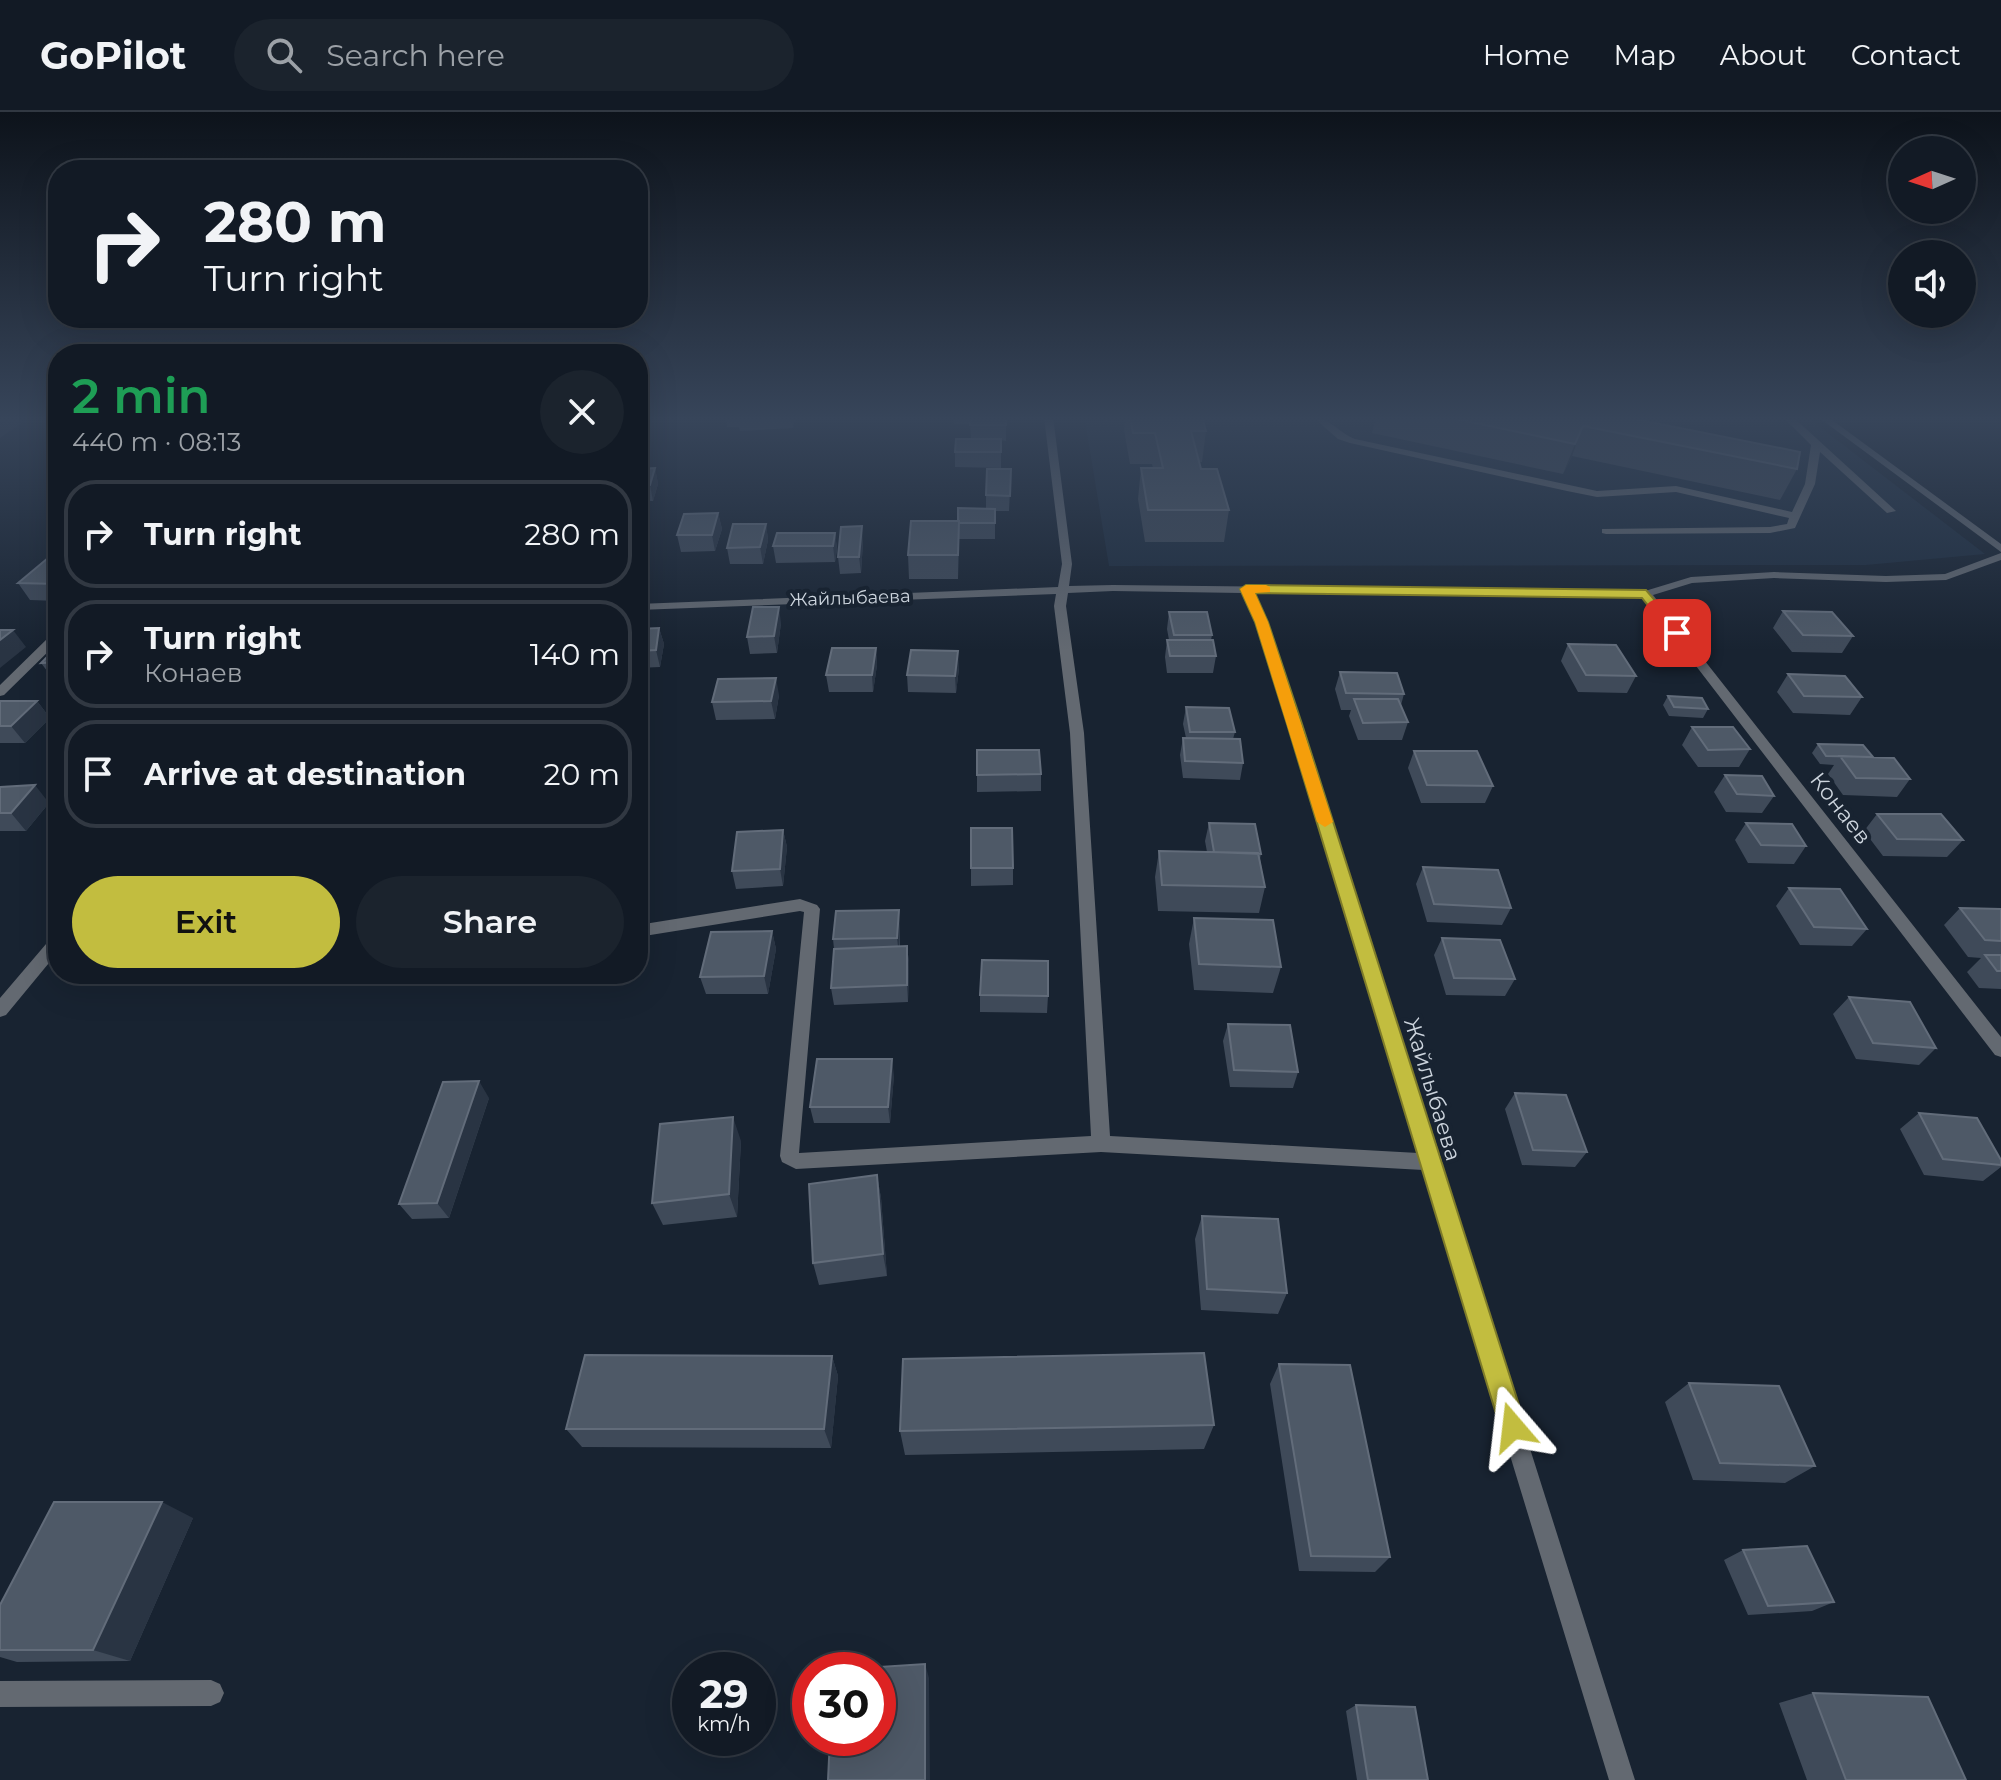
<!DOCTYPE html>
<meta charset="utf-8">
<style>
:root{--surface:#121a25;--page:#1b232d;--text:#f1f3f6;--muted:#9ca1a7;--line:#313842;--accent:#c2bd3f}
body{margin:0;font-family:Montserrat,sans-serif;background:var(--page);color:var(--text);height:100vh;display:flex;flex-direction:column;font-size:30px;white-space:nowrap}
*{box-sizing:border-box;margin:0}
p{font-size:26px;color:var(--muted)}
.icon{flex:none;width:44px;height:44px;fill:none;stroke:currentColor;stroke-width:2;stroke-linecap:round;stroke-linejoin:round}
.map{position:relative;flex:1;overflow:hidden}
.drawer{position:absolute;left:48px;top:232px;width:600px;height:640px;display:flex;flex-direction:column;background:var(--surface);border-radius:32px;box-shadow:0 8px 32px #0002,0 0 0 2px var(--line)}
.drawer>*{flex:none}
.guide{position:absolute;left:48px;top:48px;width:600px;height:168px;border-radius:32px;box-shadow:0 8px 32px #0002,0 0 0 2px var(--line);background:#121a25;color:var(--text);overflow:hidden}
.needle{width:52px;rotate:267deg}
.buttons{position:absolute;left:1888px;top:24px;display:grid;gap:16px}
.buttons a{display:grid;place-items:center;width:88px;height:88px;border-radius:50%;background:var(--surface);box-shadow:0 8px 32px #0002,0 0 0 2px var(--line);font-size:40px}
.speed{position:absolute;left:672px;top:1540px;display:flex;gap:16px;font-size:40px;font-weight:700;text-align:center}
.speed>*{display:grid;place-content:center;width:104px;height:104px;border-radius:50%;background:var(--surface);box-shadow:0 8px 32px #0002,0 0 0 2px var(--line);line-height:1}
.speed small{font-size:20px;font-weight:400}
.speed .limit{border:12px solid #d22;background:#fff;color:#111}
.pin{position:absolute;display:grid;place-items:center;width:68px;height:68px;color:#fff;margin:-34px;border-radius:16px;box-shadow:0 4px 12px #0006}
.me{position:absolute;width:88px;margin:-44px;rotate:343deg;stroke-linejoin:round;filter:drop-shadow(0 0 6px #0008)}
.turn{display:flex;align-items:center;gap:28px;height:168px;padding:0 24px;font-size:36px}
.turn .icon{width:104px;height:104px;stroke-width:2.5}
.turn b{display:block;font-size:56px;line-height:68px}
.round{display:grid;place-items:center;flex:none;width:84px;height:84px;border-radius:42px;background:var(--page)}
.head{display:flex;align-items:center;justify-content:space-between;height:136px;padding:0 24px}
h1{font-size:48px;font-weight:600;line-height:60px;color:#1e9e55}
.action{display:flex;gap:16px;margin-top:auto;padding:16px 24px}
.action a{flex:1;height:92px;border-radius:48px;background:var(--accent);color:#111;font-size:32px;font-weight:600;line-height:92px;text-align:center}
.action a+a{background:var(--page);color:var(--text)}
ul{padding:0;list-style:none}
li{display:flex;align-items:center;gap:24px;height:108px;margin:0 16px 12px;padding:0 8px;border:4px solid var(--line);border-radius:32px}
li div{flex:1}
li b{display:block;font-size:30px}
li em{font-style:normal}
header{display:flex;align-items:center;gap:48px;box-sizing:border-box;height:112px;padding:0 40px;background:var(--surface);border-bottom:2px solid var(--line)}
header strong{font-size:38px}
nav{display:flex;gap:44px;margin-inline-start:auto;font-size:28px}
.search{width:560px;height:72px;background:var(--page);display:flex;align-items:center;gap:20px;box-sizing:border-box;padding:0 28px;border-radius:44px;color:var(--muted);font-size:30px}
.map>svg:first-child{display:block}
</style>
<header>
<strong>GoPilot</strong>
<div class="search"><svg class="icon" aria-label="search" viewBox="0 0 24 24"><circle cx="10" cy="10" r="6"/><path d="M15 15l6 6"/></svg>Search here</div>
<nav><a>Home</a><a>Map</a><a>About</a><a>Contact</a></nav>
</header>
<div class="map">
<svg width="2001" height="1668" viewBox="0 0 2001 1668">
<rect width="100%" height="100%" fill="#182331"/>
<path fill="#1e2d3f" d="M1138,305H1807L1985,442L1866,453L1109,454L1085,309L1138,308Z"/>
<g fill="none" stroke-linecap="round" stroke-linejoin="round">
<path fill="#636971" fill-rule="evenodd" d="M1112,305L1107,309L1102,306V305Z
M1313,305C1329,305 1339,321 1355,327L1597,379L1676,374L1792,400L1805,372L1811,333L1783,305H1793L1896,399L1887,401L1820,340L1815,372L1795,416L1770,421L1606,422L1602,421V417L1770,415L1787,412L1789,406L1676,380L1597,385L1567,379L1350,331L1338,327Z
M211,1568L220,1572L224,1581L220,1590L211,1594L0,1595V1569Z"/>
<path fill="#636971" fill-rule="evenodd" d="M1044,305H1053L1072,452L1069,474L1113,473L1645,479L1691,465L1774,460L1886,464L1945,462L2001,441V448L1946,468L1886,470L1774,466L1692,471L1653,483L2001,925V945L1995,943L1643,485L1254,481L1268,510L1635,1668H1609L1423,1058L1101,1040L796,1057L782,1050L780,1044L804,800L800,799L638,825V813L800,787L817,793L820,797L799,1041L1091,1024L1070,621L1054,494L1056,482L638,498V492L1058,475L1062,452ZM1113,479L1242,481L1256,510L1418,1041L1110,1024L1084,621L1066,494L1068,481Z
M1818,305H1828L2001,432V440Z
M53,524L58,527L57,531L4,583L0,584V573L49,525Z
M58,823V840L6,903L0,905V886L52,825Z"/>
</g>
<path fill="#3f4a59" d="M726,305H795L793,316L740,319L739,315H727Z
M954,305H1006V329L1001,328V356L955,355V340L971,327L970,312H954Z
M1125,305H1202L1206,319L1202,350H1200L1201,357L1229,398L1224,430H1145L1138,387L1141,356H1153L1152,352H1130L1124,318Z
M1376,305H1625L1797,357L1780,388L1572,344L1563,362L1372,321Z
M655,356L658,372L653,389H638V357Z
M1011,357L1009,399H995V427H959L958,467H909L908,443L958,409L986,397V383Z
M718,401L722,417L715,439L681,440L677,423Z
M766,412L768,428L763,452H730L727,436Z
M835,421L837,437L835,450L776,451L773,434Z
M863,430L861,461L840,462L838,445Z
M58,446V489L30,488L18,471Z
M1783,499L1853,524L1842,541L1792,540L1773,516Z
M1169,500L1212,523L1211,528L1216,544L1213,561H1167L1165,545L1167,528H1169L1167,517Z
M781,511L777,541L750,542L747,525Z
M659,516L664,532L660,555L638,556V517Z
M1568,532L1636,564L1627,581L1578,580L1561,549Z
M58,534V568H54L41,551Z
M876,536L877,553L873,580H829L826,563Z
M959,556L956,581L908,580L907,563Z
M1340,560L1404,582L1401,593L1408,610L1402,628H1358L1349,604L1351,598H1341L1335,577Z
M1788,562L1862,585L1850,603L1793,601L1777,580Z
M779,583L775,607L716,608L712,590Z
M1668,584L1708,597L1703,606L1669,604L1663,593Z
M0,589H37L50,606L25,631H0Z
M1186,595L1235,620L1233,627L1243,651L1240,668L1183,666L1180,643L1183,626H1186L1183,612Z
M1692,615L1750,637L1739,655H1698L1682,633Z
M1818,632L1873,645L1910,667L1897,685L1843,683L1828,662L1834,653L1820,652L1812,641Z
M977,638L1041,662V679L977,680Z
M1414,639L1493,674L1485,691H1421L1408,656Z
M1725,663L1774,684L1762,701L1726,700L1714,680Z
M0,675L49,691L26,719H0Z
M1877,702L1963,728L1947,745L1883,744L1864,719Z
M1209,711L1261,742L1260,747L1265,775L1259,801L1158,799L1155,765L1159,739L1207,740L1205,729Z
M1746,711L1806,734L1794,752L1748,751L1735,728Z
M783,718L787,735L783,774L736,777L732,759Z
M1423,755L1511,796L1502,813L1427,810L1416,772Z
M971,756H1013V773L971,774Z
M1789,776L1867,817L1852,834L1800,833L1776,794Z
M1960,796L2001,797V877L1979,876L1967,860L1981,846L1968,845L1944,813Z
M1194,806L1281,855L1273,881L1194,878L1189,832Z
M900,815V834H907L909,851L908,890L834,893L831,876L834,837L833,827Z
M772,819L776,837L768,882H706L700,865Z
M1442,826L1515,867L1505,884L1446,883L1434,843Z
M980,883L1048,884L1047,901L980,900Z
M1849,885L1936,936L1919,953L1856,947L1833,902Z
M1228,912L1298,960L1293,976L1230,975L1223,929Z
M894,963L890,1011H814L810,995Z
M1515,981L1587,1040L1575,1055L1522,1053L1505,997Z
M489,986L449,1106L412,1107L399,1092Z
M1919,1001L2001,1048V1055L1983,1069L1924,1063L1900,1017Z
M741,1029L737,1105L663,1113L652,1091Z
M877,1063L881,1086L887,1164L819,1173L813,1151Z
M1202,1104L1287,1181L1278,1202L1201,1198L1195,1127Z
M832,1244L838,1264L831,1336L582,1335L566,1317Z
M1279,1252L1390,1445L1375,1460L1299,1459L1270,1272Z
M1689,1271L1815,1354L1785,1371L1693,1368L1665,1290Z
M1214,1313L1204,1337L905,1343L900,1319Z
M193,1406L130,1549L17,1550L0,1545V1493Z
M1743,1438L1834,1490L1812,1499L1748,1503L1724,1448Z
M1813,1581L1966,1668H1807L1779,1591Z
M1356,1593L1428,1668H1357L1346,1599Z"/>
<path fill="#293443" d="M0,305H21L23,310L0,326Z
M669,305H688L670,309Z
M792,305H795L793,316Z
M1583,314L1572,344L1563,362L1575,332Z
M655,356L658,372L653,389L650,373Z
M718,401L722,417L715,439L712,423Z
M766,412L768,428L763,452L760,435Z
M862,414L863,430L861,461L859,445Z
M835,421L837,437L835,450L833,434Z
M779,495L781,511L777,541L774,524Z
M659,516L664,532L660,555L656,538Z
M13,518L26,535L0,556V528Z
M876,536L877,553L873,580L872,563Z
M958,539L959,556L956,581L955,564Z
M776,566L779,583L775,607L771,589Z
M37,589L50,606L25,631L11,614Z
M35,673L49,691L26,719L11,701Z
M783,718L787,735L783,774L780,757Z
M899,798L900,815L899,843L897,826Z
M772,819L776,837L768,882L764,864Z
M907,834L909,851L908,890L907,873Z
M892,947L894,963L890,1011L888,995Z
M479,969L489,986L449,1106L437,1091Z
M733,1005L741,1029L737,1105L729,1082Z
M877,1063L881,1086L887,1164L883,1142Z
M832,1244L838,1264L831,1336L824,1317Z
M162,1390L193,1406L130,1549L93,1538Z
M925,1552L929,1566L930,1668H925Z"/>
<path fill="#4e5967" stroke="#626c7a" stroke-width="2" d="M971,305H1006V313H970Z
M1130,305H1202L1206,319H1191L1201,357H1217L1229,398H1148L1141,356H1163L1155,321H1133Z
M1447,305H1625L1800,340L1797,357L1583,314L1575,332Z
M956,327H1001V340H955Z
M655,356L650,373H638V357Z
M987,357H1011L1010,384L986,383Z
M958,396L995,397V411H959V409H958Z
M718,401L712,423H677L684,402Z
M911,409H959L958,443H908Z
M733,412H766L760,435L727,436Z
M862,414L859,445H838L841,415Z
M777,421H835L833,434H773Z
M48,446H58V472L18,471Z
M753,495H779L774,524L747,525Z
M1783,499L1832,500L1853,524L1803,523Z
M1169,500H1207L1212,523H1174Z
M659,516L656,538L638,539V517Z
M0,518H13L0,528Z
M1167,528H1213L1216,544H1170Z
M1568,532L1616,533L1636,564L1586,563Z
M58,534V550L41,551Z
M832,536H876L872,563H826Z
M911,538L958,539L955,564L907,563Z
M1340,560L1397,561L1404,582L1346,581Z
M1788,562L1845,564L1862,585L1804,584Z
M776,566L771,589L712,590L718,567Z
M1668,584L1702,586L1708,597L1674,595Z
M1354,587H1398L1408,610L1363,611Z
M0,589H37L11,614H0Z
M1186,595L1229,596L1235,620H1190Z
M1692,615H1733L1750,637L1708,638Z
M1183,626L1240,627L1243,651L1185,649Z
M1818,632L1863,633L1873,645L1826,644Z
M977,638H1039L1041,662L977,663Z
M1414,639H1477L1493,674L1427,673Z
M1840,644L1894,646L1910,667L1856,666Z
M1725,663L1762,664L1774,684L1737,682Z
M35,673L11,701H0V675Z
M1877,702H1941L1963,728L1897,727Z
M1209,711L1255,712L1261,742L1214,740Z
M1746,711L1792,712L1806,734L1761,733Z
M971,716H1012L1013,756H971Z
M783,718L780,757L732,759L737,720Z
M1159,739L1258,741L1265,775L1162,773Z
M1423,755L1498,758L1511,796L1434,792Z
M1789,776L1840,777L1867,817L1814,815Z
M1960,796L2001,797V829L1985,828Z
M899,798L897,826L833,827L836,799Z
M1194,806L1273,808L1281,855L1199,852Z
M772,819L764,864L700,865L711,820Z
M1442,826L1500,828L1515,867L1454,866Z
M907,834V873L831,876L834,837Z
M1985,843H2001V859H1997Z
M982,848L1048,849V884L980,883Z
M1849,885L1910,890L1936,936L1873,931Z
M1228,912L1290,913L1298,960L1234,958Z
M817,947H892L888,995H810Z
M479,969L437,1091L399,1092L443,970Z
M1515,981L1566,983L1587,1040L1533,1038Z
M1919,1001L1977,1006L2001,1048V1053L1943,1047Z
M733,1005L729,1082L652,1091L660,1012Z
M877,1063L883,1142L813,1151L809,1072Z
M1202,1104L1278,1107L1287,1181L1207,1177Z
M1204,1241L1214,1313L900,1319L903,1247Z
M585,1243L832,1244L824,1317H566Z
M1279,1252L1350,1253L1390,1445L1311,1444Z
M1689,1271L1779,1274L1815,1354L1720,1351Z
M54,1390H162L93,1538H0V1493Z
M1807,1434L1834,1490L1768,1494L1743,1438Z
M925,1552V1668H828L830,1626H878V1558H833Z
M1813,1581L1928,1585L1966,1668H1846Z
M1356,1593L1415,1595L1428,1668H1368Z"/>
<linearGradient id="sky" x2="0" y2="1"><stop stop-color="#0d131b"/><stop offset="0.57" stop-color="#37455a"/><stop offset="1" stop-color="#37455a" stop-opacity="0"/></linearGradient>
<rect width="2001" height="539" fill="url(#sky)"/>
<path fill="#c2bd3f" stroke="#7e7b29" stroke-width="2" d="M1246,473L1646,478L1683,521L1672,524L1642,486L1255,481L1268,510L1302,612L1526,1315L1522,1324L1513,1327L1504,1324L1500,1315L1287,612L1255,510L1240,477Z"/>
<path fill="#f59e0b" d="M1266,473L1270,475V480L1255,481L1268,510L1333,710L1325,715L1317,710L1255,510L1240,477L1246,473Z"/>
<g text-anchor="middle" stroke-width="8" stroke-linejoin="round" paint-order="stroke">
<g font-size="18" fill="#ccd4dd" stroke="#182331">
<text transform="translate(850 486) rotate(-2)" y="6">Жайлыбаева</text>
</g>
<g font-size="22" fill="#ccd4dd" stroke="#182331">
<text transform="translate(1841 696) rotate(52)" y="8">Конаев</text>
<text transform="translate(1433 977) rotate(73)" y="8">Жайлыбаева</text>
</g>
</g>
</svg>
<div class="buttons">
<a><svg class="needle" viewBox="-14 -14 28 28"><path d="M0-13l5 13h-10z" fill="#e53935"/><path d="M0 13l5-13h-10z" fill="#9ca1a7"/></svg></a>
<a><svg class="icon" aria-label="sound" viewBox="0 0 24 24"><path d="M4 9h4l5-4v14l-5-4H4zM17 9q2 3 0 6"/></svg></a>
</div>
<div class="speed"><div>29<small>km/h</small></div><div class="limit">30</div></div>
<div class="pin" style="left:1677px;top:521px;background:#d93025"><svg class="icon" aria-label="arrive" viewBox="0 0 24 24"><path d="M6 21V4h12l-3 4 3 4H6"/></svg></div>
<svg class="me" style="left:1513px;top:1315px" viewBox="-20 -20 40 40"><path d="M0-17L14 15 0 8-14 15z" fill="#c2bd3f" stroke="#fff" stroke-width="4"/></svg>
<div class="guide">
<div class="turn"><svg class="icon" aria-label="right" viewBox="0 0 24 24"><path d="M7 20v-9h11M14 6l5 5-5 5"/></svg><div><b>280 m</b>Turn right</div></div>
</div>
<section class="drawer">
<div class="head"><div><h1>2 min</h1><p>440 m · 08:13</p></div><a class="round"><svg class="icon" aria-label="close" viewBox="0 0 24 24"><path d="M6 6l12 12M18 6L6 18"/></svg></a></div>
<ul>
<li><svg class="icon" aria-label="right" viewBox="0 0 24 24"><path d="M7 20v-9h11M14 6l5 5-5 5"/></svg><div><b>Turn right</b></div><em>280 m</em></li>
<li><svg class="icon" aria-label="right" viewBox="0 0 24 24"><path d="M7 20v-9h11M14 6l5 5-5 5"/></svg><div><b>Turn right</b><p>Конаев</p></div><em>140 m</em></li>
<li><svg class="icon" aria-label="arrive" viewBox="0 0 24 24"><path d="M6 21V4h12l-3 4 3 4H6"/></svg><div><b>Arrive at destination</b></div><em>20 m</em></li>
</ul>
<div class="action"><a>Exit</a><a>Share</a></div>
</section>
</div>
